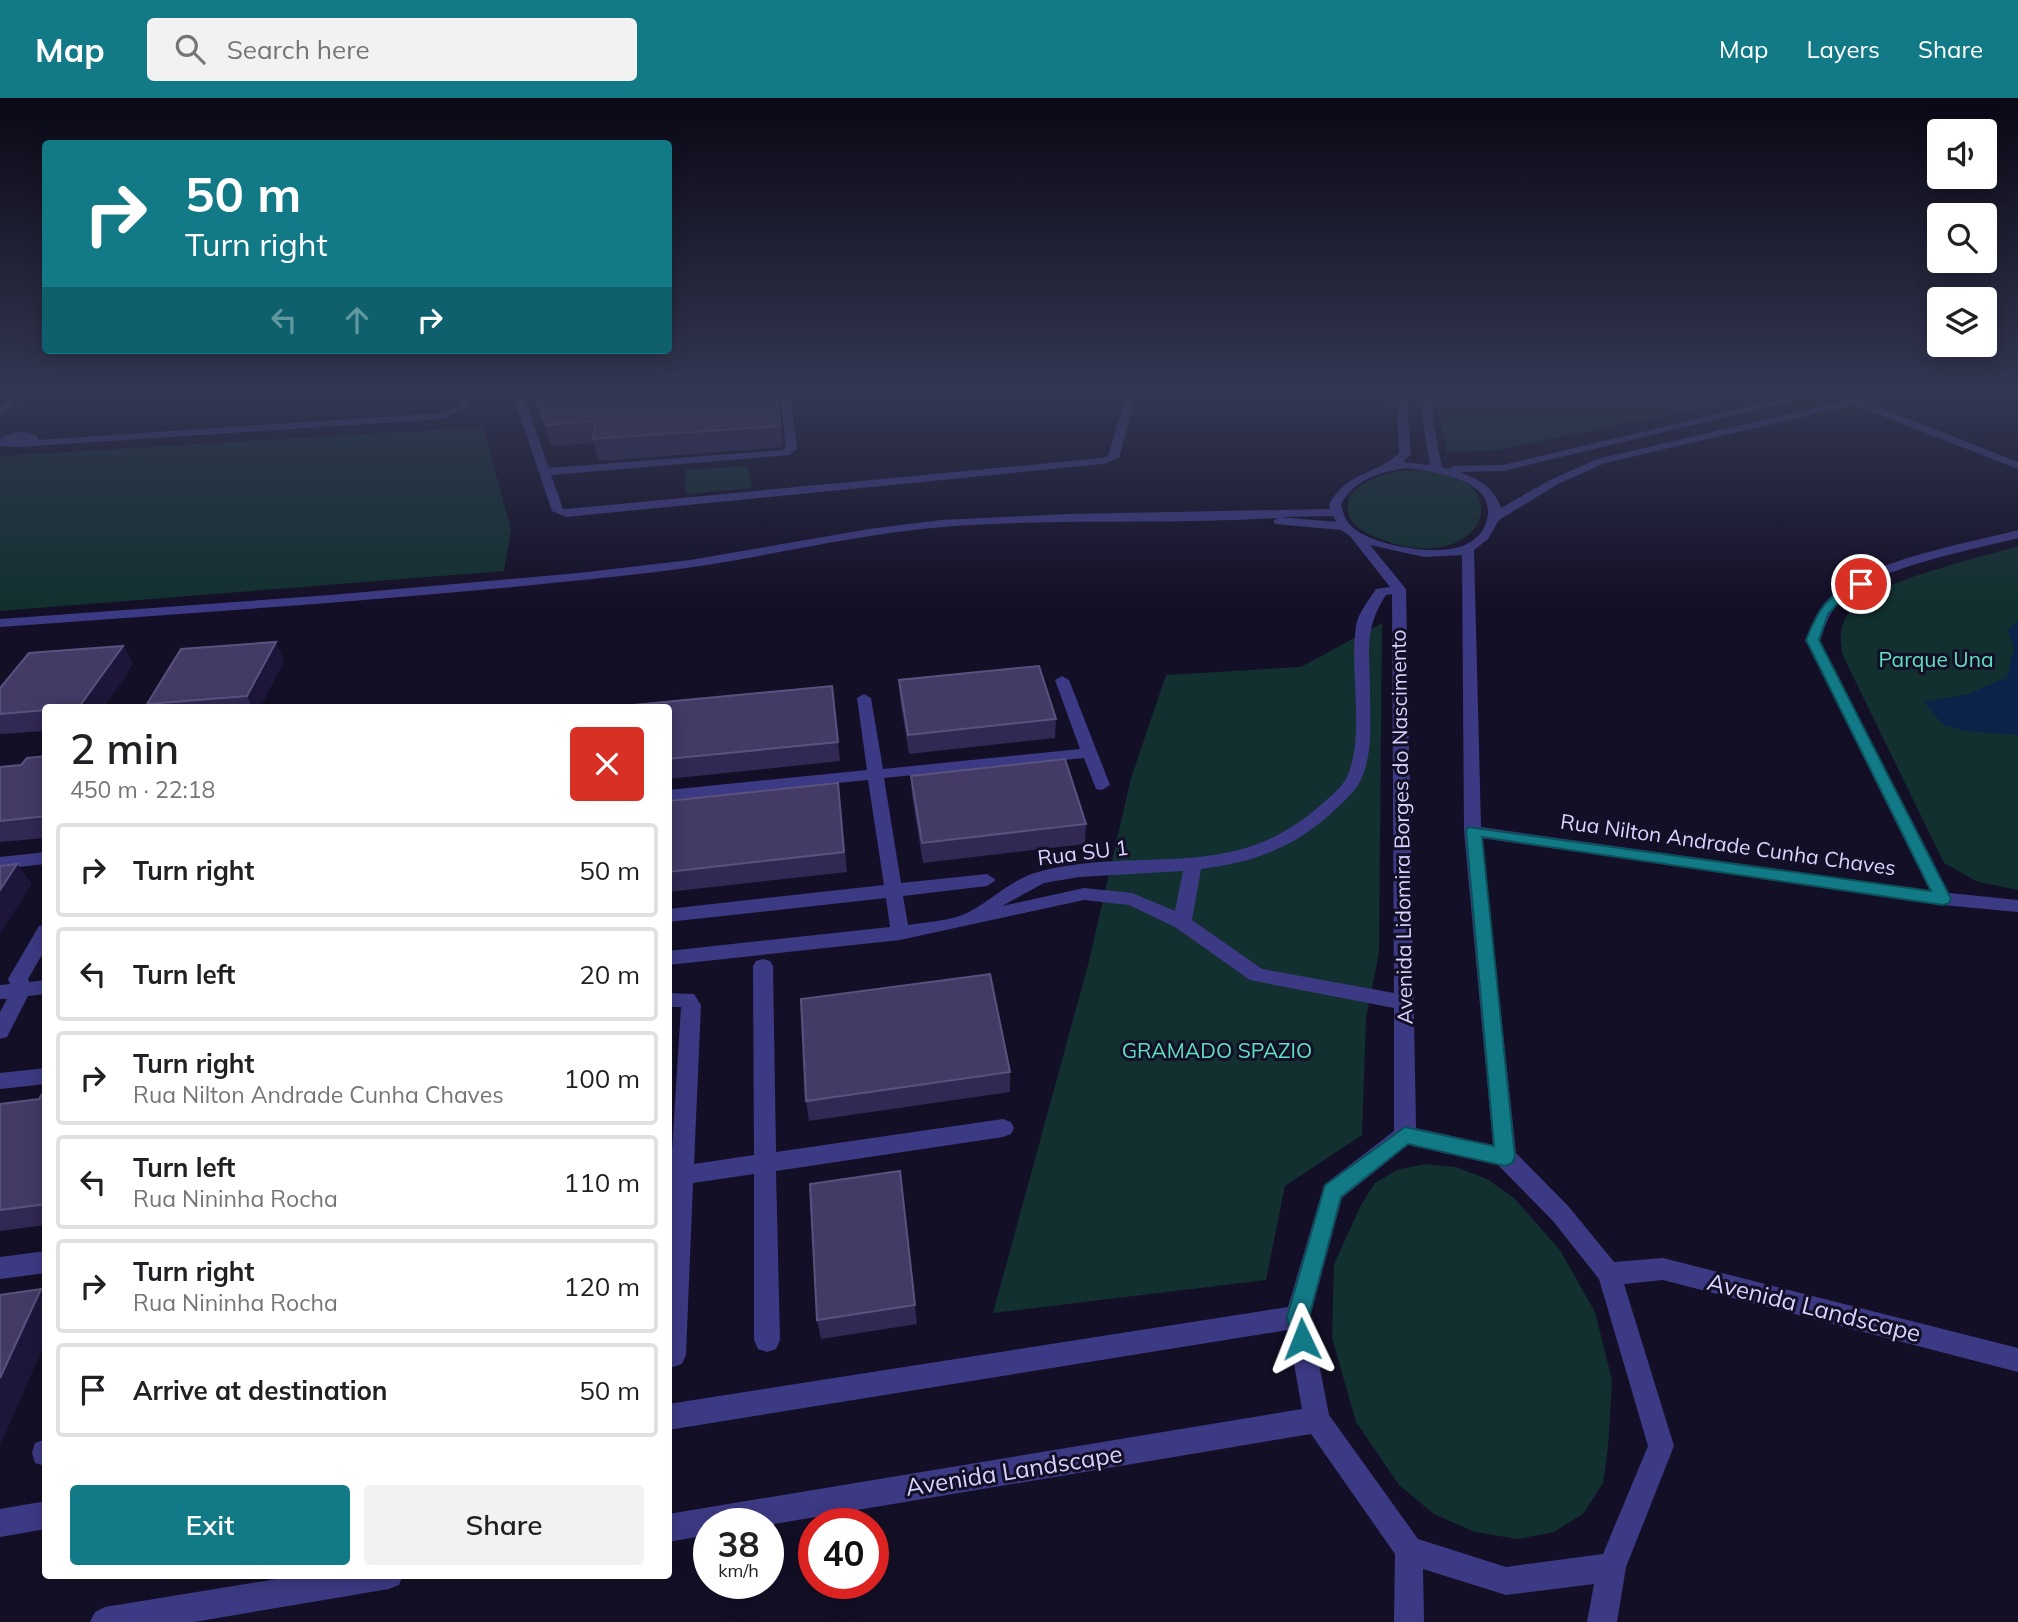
<!DOCTYPE html>
<meta charset="utf-8">
<style>
:root{--surface:#fff;--page:#f2f2f2;--text:#202124;--muted:#757577;--line:#e0e0e0;--accent:#127987}
body{margin:0;font-family:Mulish,sans-serif;background:var(--page);color:var(--text);height:100vh;display:flex;flex-direction:column;font-size:26px;white-space:nowrap}
*{box-sizing:border-box;margin:0}
p{font-size:23px;color:var(--muted)}
.icon{flex:none;width:38px;height:38px;fill:none;stroke:currentColor;stroke-width:2;stroke-linecap:round;stroke-linejoin:round}
.map{position:relative;flex:1;overflow:hidden}
.details{position:absolute;left:42px;top:606px;width:630px;height:875px;display:flex;flex-direction:column;background:var(--surface);border-radius:7px;box-shadow:0 4px 18px #0003}
.details>*{flex:none}
.banner{position:absolute;left:42px;top:42px;width:630px;height:214px;border-radius:7px;box-shadow:0 4px 18px #0003;background:#127987;color:#fff;overflow:hidden}
.buttons{position:absolute;left:1927px;top:21px;display:grid;gap:14px}
.buttons a{display:grid;place-items:center;width:70px;height:70px;border-radius:7px;background:var(--surface);box-shadow:0 4px 18px #0003;font-size:35px}
.speed{position:absolute;left:693px;top:1410px;display:flex;gap:14px;font-size:35px;font-weight:700;text-align:center}
.speed>*{display:grid;place-content:center;width:91px;height:91px;border-radius:50%;background:var(--surface);box-shadow:0 4px 18px #0003;line-height:1}
.speed small{font-size:18px;font-weight:400}
.speed .limit{border:10px solid #d22;background:#fff;color:#111}
.pin{position:absolute;display:grid;place-items:center;width:60px;height:60px;color:#fff;margin:-30px;border:4px solid #fff;border-radius:50%;box-shadow:0 2px 7px #0007}
.me{position:absolute;width:77px;margin:-38px;rotate:358deg;stroke-linejoin:round;filter:drop-shadow(0 0 5px #0008)}
.turn{display:flex;align-items:center;gap:24px;height:147px;padding:0 28px;font-size:32px}
.turn .icon{width:91px;height:91px;stroke-width:2.5}
.turn b{display:block;font-size:49px;line-height:60px}
.lanes{display:flex;align-items:center;height:66px;padding:0 28px;background:#0003;justify-content:center;gap:35px;direction:ltr}
.lanes .off{opacity:.35}
.round{display:grid;place-items:center;flex:none;width:74px;height:74px;border-radius:7px;background:var(--page)}
.summary{display:flex;align-items:center;justify-content:space-between;height:119px;padding:0 28px}
h1{font-size:42px;font-weight:600;line-height:52px}
.primary-button{display:flex;gap:14px;margin-top:auto;padding:14px 28px}
.primary-button a{flex:1;height:80px;border-radius:7px;background:var(--accent);color:#fff;font-size:28px;font-weight:600;line-height:80px;text-align:center}
.primary-button a+a{background:var(--page);color:var(--text)}
ul{padding:0;list-style:none}
li{display:flex;align-items:center;gap:21px;height:94px;margin:0 14px 10px;padding:0 14px;border:4px solid var(--line);border-radius:7px}
li div{flex:1}
li b{display:block;font-size:26px}
li em{font-style:normal}
header{display:flex;align-items:center;gap:42px;box-sizing:border-box;height:98px;padding:0 35px;background:var(--accent);color:#fff}
header strong{font-size:33px}
nav{display:flex;gap:38px;margin-inline-start:auto;font-size:24px}
.search{width:490px;height:63px;background:var(--page);display:flex;align-items:center;gap:18px;box-sizing:border-box;padding:0 24px;border-radius:7px;color:var(--muted);font-size:26px}
.map>svg:first-child{display:block}
</style>
<header>
<strong>Map</strong>
<div class="search"><svg class="icon" aria-label="search" viewBox="0 0 24 24"><circle cx="10" cy="10" r="6"/><path d="M15 15l6 6"/></svg>Search here</div>
<nav><a>Map</a><a>Layers</a><a>Share</a></nav>
</header>
<div class="map">
<svg width="2018" height="1524" viewBox="0 0 2018 1524">
<rect width="100%" height="100%" fill="#130f26"/>
<path fill="#12302f" d="M1434,294H1760L1707,309L1496,352L1447,354Z
M483,329L511,432L504,473L0,513V358Z
M748,368L752,390L686,396L685,372Z
M1397,373C1532,360 1492,493 1368,436C1360,432 1352,425 1349,417C1340,389 1376,379 1397,373Z
M2018,448V792L1978,784L1944,765L1843,558C1839,541 1839,526 1851,512C1875,483 1979,460 2018,448Z
M1382,525L1379,855L1366,920L1362,1037L1285,1088L1266,1182L993,1215L1089,863L1131,680L1166,577L1301,569Z
M1425,1066L1456,1069L1487,1081L1514,1100L1560,1152L1595,1214L1612,1282L1608,1350L1603,1385L1584,1415L1554,1434L1517,1441L1475,1434L1434,1416L1399,1387L1356,1324L1332,1240L1334,1166L1361,1107L1375,1085L1397,1072Z"/>
<path fill="#0c2248" d="M2018,523V637L1966,633L1942,626L1924,604L1969,596L2007,579L2014,551L2008,531Z"/>
<g fill="none" stroke-linecap="round" stroke-linejoin="round">
<path fill="#3d3a85" fill-rule="evenodd" d="M18,294H29L0,318V310Z
M459,294H469L472,300L470,309L442,321L20,349L0,348V341C11,334 25,331 37,338V342L440,315L460,307L462,300Z
M512,294H522L549,370L782,352L786,350L780,294H790L797,351L789,357L551,377L563,411H566L1102,360L1108,358L1127,294H1137L1119,360L1103,366L566,419L552,413Z
M1373,294H1385L1396,300V294H1406L1411,356L1403,364L1430,367L1423,325V294H1433V325L1442,369L1448,371L1454,368L1503,367L1810,294H1828L1503,373L1459,374C1479,381 1495,390 1501,410L1550,382L1597,361L1882,294H1901L1866,304L2018,364V371L1854,307L1605,365L1558,386L1499,422L1488,441L1474,452L1481,729L1930,793L1806,543C1811,528 1817,512 1829,500C1867,462 1965,446 2018,432V440C1969,453 1868,470 1836,508C1828,518 1824,531 1820,543L1949,795L2018,802V814L1943,807L1482,740L1516,1055L1569,1109L1614,1164L1663,1160L2018,1250V1274L1663,1182L1624,1186L1674,1348L1626,1469L1617,1524H1587L1594,1486L1506,1497L1423,1471L1424,1524H1394L1395,1456L1311,1336L768,1427L709,1426V1437L668,1444V1416L1302,1311L1288,1232L668,1332V1306L1288,1209L1324,1087L1394,1033V910L1250,882L1175,829L1129,807L1084,802L900,842L668,867V853L890,829L886,800L668,824V811L884,787L868,682L668,702V692L867,672L857,600L864,596L871,600L883,671L1080,651L1055,582L1062,578L1069,582L1110,687L1102,692L1096,691L1084,660L884,680L901,785L987,776L996,782L987,788L903,798L908,827C926,824 949,823 965,816C991,804 1009,782 1038,774C1138,747 1228,786 1316,711C1326,702 1340,692 1346,681C1366,641 1349,571 1356,528C1358,515 1369,502 1376,491L1390,489L1350,438L1341,432L1275,426L1273,423L1278,420C1166,427 1054,420 943,429C846,437 752,463 656,474C438,499 219,513 0,529V521L330,497L578,475L690,462L869,431L941,422L1068,416L1330,411L1329,406C1349,372 1375,378 1399,355L1397,309ZM1407,370C1434,373 1497,382 1487,421C1485,432 1477,441 1467,446C1441,460 1368,448 1349,426C1344,420 1343,413 1341,406C1355,381 1380,374 1407,370ZM1333,418L1336,424L1280,419ZM1370,447L1424,459L1462,457L1464,733L1493,1047L1416,1030L1406,491ZM1392,496L1394,895L1262,871L1192,822L1201,771C1258,763 1297,749 1339,708C1347,700 1358,691 1362,679C1373,654 1370,621 1370,595C1370,555 1363,532 1386,497ZM1183,773L1175,813L1132,795L1084,790L1002,808L1044,785L1079,779ZM1408,1047L1498,1067L1553,1123L1599,1181L1648,1348L1603,1456L1506,1469L1418,1441L1329,1317L1310,1219L1342,1100Z
M46,754V766L0,771V759Z
M46,827V850L28,881L29,884L46,882V896L28,898L7,939L0,941V914L7,901H0V887L10,886L8,881L39,828Z
M763,861L770,863L773,868L776,1054L1003,1021L1011,1024L1014,1030L1011,1036L1003,1039L776,1073L780,1242L776,1251L767,1254L758,1251L754,1242V1076L693,1085L686,1257L682,1266L673,1269L668,1267V1069H671L681,909H668V895L694,896L701,907L694,1066L754,1057L753,868L756,863Z
M46,970V986L0,991V975Z
M46,1153V1175L0,1181V1159Z
M46,1341V1368H45L35,1365L32,1355L35,1345Z
M46,1403V1431L0,1439V1411Z
M301,1477H403L399,1487L389,1491L194,1524H90L95,1514L105,1509Z"/>
</g>
<path fill="#312854" d="M533,294H777L783,349L598,363L594,345L551,348Z
M123,548L133,566L104,609H46V633L0,636V590Z
M284,563L260,609H148L147,606Z
M899,582L1056,621L1055,640L909,656L900,601Z
M832,588L840,663L668,681V609Z
M46,658V740L0,744V669L21,667Z
M911,678L1086,726L1085,746L923,765L912,698Z
M668,703L840,705L847,774L668,794Z
M1010,974V994L809,1023L806,1003Z
M46,995V1127L0,1133V1006L39,1001Z
M900,1073L917,1226L821,1241L817,1222Z"/>
<path fill="#1d163a" d="M276,544L284,563L260,609H252L247,598Z
M123,548L133,566L104,609H79Z
M17,766L32,786L0,836V792Z
M41,1191L46,1196V1244L0,1347V1280Z"/>
<path fill="#433a66" stroke="#5a527e" stroke-width="2" d="M534,294H777L780,328L593,341L596,323L546,327Z
M276,544L247,598L147,606L181,551Z
M123,548L79,609H46V612L0,616V590L29,555Z
M1039,568L1056,621L908,637L899,582Z
M832,588L838,644L668,661V609H612Z
M46,658V718L0,723V669L21,667L27,660Z
M1065,661L1086,726L922,745L911,678Z
M838,685L844,754L668,774V703Z
M17,766L0,792V768Z
M990,876L1010,974L806,1003L801,901Z
M46,995V1106L0,1112V1006L39,1001L42,996Z
M900,1073L915,1207L817,1222L810,1086Z
M41,1191L0,1280V1197Z"/>
<linearGradient id="sky" x2="0" y2="1"><stop stop-color="#0a0815"/><stop offset="0.58" stop-color="#333752"/><stop offset="1" stop-color="#333752" stop-opacity="0"/></linearGradient>
<rect width="2018" height="507" fill="url(#sky)"/>
<path fill="#127987" stroke="#0c4f58" stroke-width="2" d="M1857,483L1867,486L1844,499L1828,516L1819,542L1951,801L1949,805L1943,807L1482,739L1515,1059L1512,1065L1505,1068L1408,1046L1341,1099L1309,1219L1314,1241L1310,1249L1302,1252L1294,1249L1287,1219L1325,1087L1405,1029L1494,1048L1466,733L1468,729L1931,793L1806,542C1818,511 1826,499 1857,483Z"/>
<g text-anchor="middle" stroke-width="6" stroke-linejoin="round" paint-order="stroke">
<g font-size="21" fill="#5fe0c0" stroke="#130f26">
<text x="1936" y="569">Parque Una</text>
<text x="1217" y="960">GRAMADO SPAZIO</text>
</g>
<g font-size="21" fill="#d9d4ff" stroke="#130f26">
<text transform="translate(1402 729) rotate(-91)" y="7">Avenida Lidomira Borges do Nascimento</text>
<text transform="translate(1728 747) rotate(8)" y="7">Rua Nilton Andrade Cunha Chaves</text>
<text transform="translate(1083 755) rotate(-7)" y="7">Rua SU 1</text>
</g>
<g font-size="24" fill="#d9d4ff" stroke="#130f26">
<text transform="translate(1814 1210) rotate(14)" y="8">Avenida Landscape</text>
<text transform="translate(1014 1373) rotate(-9)" y="8">Avenida Landscape</text>
</g>
</g>
</svg>
<div class="buttons">
<a><svg class="icon" aria-label="sound" viewBox="0 0 24 24"><path d="M4 9h4l5-4v14l-5-4H4zM17 9q2 3 0 6"/></svg></a>
<a><svg class="icon" aria-label="search" viewBox="0 0 24 24"><circle cx="10" cy="10" r="6"/><path d="M15 15l6 6"/></svg></a>
<a><svg class="icon" aria-label="layers" viewBox="0 0 24 24"><path d="M12 4l9 5-9 5-9-5zM3 14l9 5 9-5"/></svg></a>
</div>
<div class="speed"><div>38<small>km/h</small></div><div class="limit">40</div></div>
<div class="pin" style="left:1861px;top:486px;background:#d93025"><svg class="icon" aria-label="arrive" viewBox="0 0 24 24"><path d="M6 21V4h12l-3 4 3 4H6"/></svg></div>
<svg class="me" style="left:1302px;top:1241px" viewBox="-20 -20 40 40"><path d="M0-17L14 15 0 8-14 15z" fill="#127987" stroke="#fff" stroke-width="4"/></svg>
<div class="banner">
<div class="turn"><svg class="icon" aria-label="right" viewBox="0 0 24 24"><path d="M7 20v-9h11M14 6l5 5-5 5"/></svg><div><b>50 m</b>Turn right</div></div>
<div class="lanes"><svg class="icon off" aria-label="left" viewBox="0 0 24 24"><path d="M17 20v-9H6M10 6l-5 5 5 5"/></svg><svg class="icon off" aria-label="ahead" viewBox="0 0 24 24"><path d="M12 20V5M6 11l6-6 6 6"/></svg><svg class="icon" aria-label="right" viewBox="0 0 24 24"><path d="M7 20v-9h11M14 6l5 5-5 5"/></svg></div>
</div>
<section class="details">
<div class="summary"><div><h1>2 min</h1><p>450 m · 22:18</p></div><a class="round" style="background:#d93025;color:#fff"><svg class="icon" aria-label="close" viewBox="0 0 24 24"><path d="M6 6l12 12M18 6L6 18"/></svg></a></div>
<ul>
<li><svg class="icon" aria-label="right" viewBox="0 0 24 24"><path d="M7 20v-9h11M14 6l5 5-5 5"/></svg><div><b>Turn right</b></div><em>50 m</em></li>
<li><svg class="icon" aria-label="left" viewBox="0 0 24 24"><path d="M17 20v-9H6M10 6l-5 5 5 5"/></svg><div><b>Turn left</b></div><em>20 m</em></li>
<li><svg class="icon" aria-label="right" viewBox="0 0 24 24"><path d="M7 20v-9h11M14 6l5 5-5 5"/></svg><div><b>Turn right</b><p>Rua Nilton Andrade Cunha Chaves</p></div><em>100 m</em></li>
<li><svg class="icon" aria-label="left" viewBox="0 0 24 24"><path d="M17 20v-9H6M10 6l-5 5 5 5"/></svg><div><b>Turn left</b><p>Rua Nininha Rocha</p></div><em>110 m</em></li>
<li><svg class="icon" aria-label="right" viewBox="0 0 24 24"><path d="M7 20v-9h11M14 6l5 5-5 5"/></svg><div><b>Turn right</b><p>Rua Nininha Rocha</p></div><em>120 m</em></li>
<li><svg class="icon" aria-label="arrive" viewBox="0 0 24 24"><path d="M6 21V4h12l-3 4 3 4H6"/></svg><div><b>Arrive at destination</b></div><em>50 m</em></li>
</ul>
<div class="primary-button"><a>Exit</a><a>Share</a></div>
</section>
</div>
